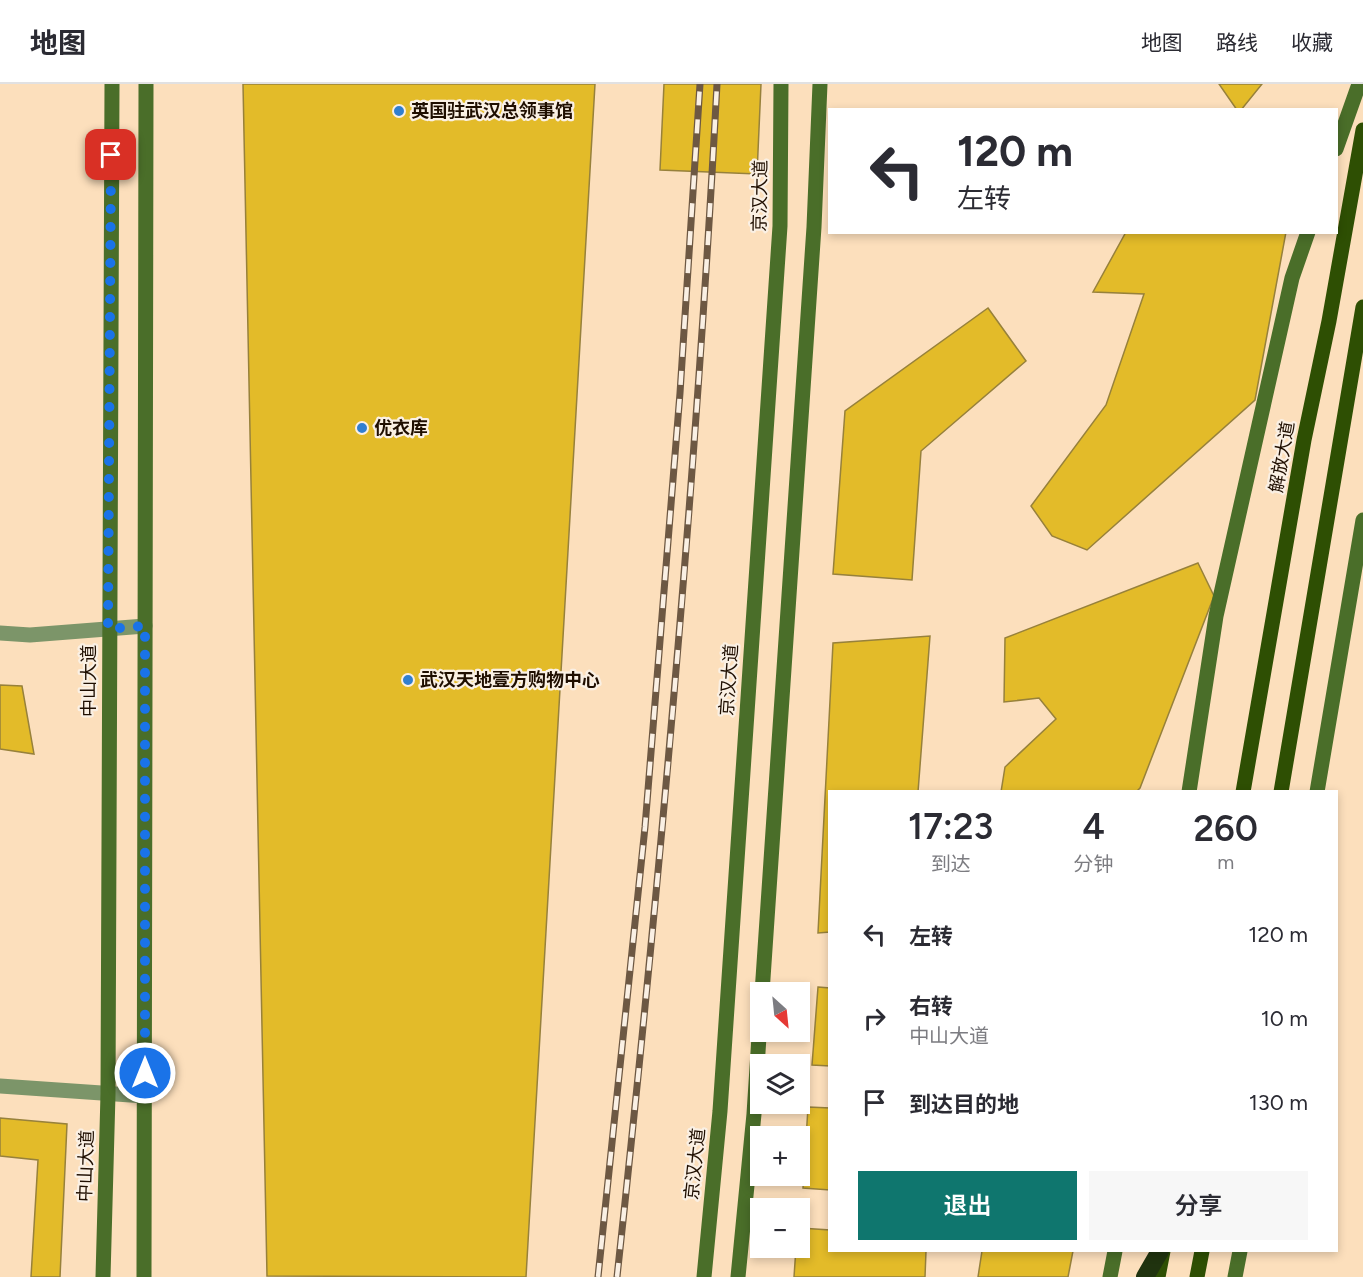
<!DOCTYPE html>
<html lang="zh">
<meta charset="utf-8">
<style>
:root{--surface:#fff;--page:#f7f7f7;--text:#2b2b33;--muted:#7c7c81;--line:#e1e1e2;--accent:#0f766e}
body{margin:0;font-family:Figtree,"Noto Sans SC",sans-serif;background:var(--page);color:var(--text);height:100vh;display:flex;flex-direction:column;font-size:22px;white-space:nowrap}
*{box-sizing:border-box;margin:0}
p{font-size:20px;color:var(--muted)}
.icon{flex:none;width:33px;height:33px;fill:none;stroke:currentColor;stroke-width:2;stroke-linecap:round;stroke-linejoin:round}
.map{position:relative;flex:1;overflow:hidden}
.drawer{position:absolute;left:828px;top:706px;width:510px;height:462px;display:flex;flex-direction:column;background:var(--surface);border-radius:0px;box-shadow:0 3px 9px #0003}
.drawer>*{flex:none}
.top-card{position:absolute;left:828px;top:24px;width:510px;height:126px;border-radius:0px;box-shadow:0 3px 9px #0003;background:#fff;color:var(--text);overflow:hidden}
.needle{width:39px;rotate:153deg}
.controls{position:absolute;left:750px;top:898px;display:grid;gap:12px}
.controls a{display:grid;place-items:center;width:60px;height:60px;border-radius:0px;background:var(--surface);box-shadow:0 3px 9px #0003;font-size:30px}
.pin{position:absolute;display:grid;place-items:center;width:51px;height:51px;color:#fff;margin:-26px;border-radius:12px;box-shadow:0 3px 9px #0006}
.me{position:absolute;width:66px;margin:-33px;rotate:0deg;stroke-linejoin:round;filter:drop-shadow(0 0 4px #0008)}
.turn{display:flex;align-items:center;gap:21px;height:126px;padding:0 30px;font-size:27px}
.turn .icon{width:78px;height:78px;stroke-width:2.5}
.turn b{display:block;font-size:42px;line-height:51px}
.eta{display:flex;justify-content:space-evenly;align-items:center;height:102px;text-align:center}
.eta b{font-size:36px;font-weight:600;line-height:42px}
.button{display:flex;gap:12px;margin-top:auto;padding:12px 30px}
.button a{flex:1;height:69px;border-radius:0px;background:var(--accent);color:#fff;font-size:24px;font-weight:600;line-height:69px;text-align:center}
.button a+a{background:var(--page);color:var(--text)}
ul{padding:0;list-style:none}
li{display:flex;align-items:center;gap:18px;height:84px;padding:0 30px}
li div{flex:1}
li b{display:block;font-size:22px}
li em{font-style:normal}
header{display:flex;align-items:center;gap:36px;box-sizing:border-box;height:84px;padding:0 30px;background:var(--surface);border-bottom:2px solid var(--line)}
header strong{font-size:28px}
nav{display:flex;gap:33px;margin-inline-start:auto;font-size:21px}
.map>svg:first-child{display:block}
</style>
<header>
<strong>地图</strong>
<nav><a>地图</a><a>路线</a><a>收藏</a></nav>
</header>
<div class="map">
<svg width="1363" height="1193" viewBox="0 0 1363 1193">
<rect width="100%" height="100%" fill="#fcdfbc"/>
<path fill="#e3bb29" stroke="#97813b" stroke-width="1.5" d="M243,0H595L526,1193L267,1192Z
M664,0H761L757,90L660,86Z
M1219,0H1262L1241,26H1237Z
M1126,148H1286L1255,316L1087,466L1052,452L1031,422L1106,321L1144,210L1093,208Z
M988,224L1026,277L921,367L912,496L833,490L845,327Z
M1198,479L1214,512L1140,704L1136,708H1001L1005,683L1056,635L1039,614L1004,618L1005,554Z
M930,552L918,708H830V848L818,849L833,559Z
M0,601L22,602L34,670L0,665Z
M818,903L830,904V982L812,981Z
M808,1023L830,1024V1106L803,1104Z
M0,1034L67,1040L60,1193H31L38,1076L0,1072Z
M800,1144L830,1146V1167H926L925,1193H794L796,1164H800Z
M982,1167H1073L1068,1193H978Z"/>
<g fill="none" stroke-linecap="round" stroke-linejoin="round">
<path stroke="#7c9569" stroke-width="15" d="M0,549L30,551L145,542
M0,1002L145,1012"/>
<path stroke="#4a6e29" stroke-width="15" d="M1336,65L1359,0
M1189,708L1216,532L1292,194L1308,148
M1317,708L1363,436
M762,909L814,143L820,0
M103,1193L108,1010L112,0
M144,1193L146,0
M704,1193L720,1027L780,142L781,0
M738,1193L754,1030L760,937
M1110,1193L1115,1167
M1235,1193L1240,1167"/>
<path stroke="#2e4f03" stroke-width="15" d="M1243,708L1304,356L1329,237L1363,46
M1281,708L1363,223
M1158,1193L1163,1167
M1197,1193L1202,1167"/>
<path stroke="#20330f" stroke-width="18" d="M1145,1193L1160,1167"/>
<defs>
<path id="rail" d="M598,1193L645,743L680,309L700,0
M617,1193C660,796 696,398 717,0"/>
</defs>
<use href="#rail" stroke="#6d5843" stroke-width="7"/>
<use href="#rail" stroke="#faf0e4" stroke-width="4.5" stroke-dasharray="14" stroke-linecap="butt"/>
</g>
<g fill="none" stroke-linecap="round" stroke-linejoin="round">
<path stroke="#1a73e8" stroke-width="10" stroke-dasharray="0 18" d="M111,71L108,545L145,542V989"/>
</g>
<g fill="#317fcf" stroke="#faf0e4" stroke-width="2">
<circle cx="399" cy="27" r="6"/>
<circle cx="362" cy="344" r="6"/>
<circle cx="408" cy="596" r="6"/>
</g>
<g text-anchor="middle" stroke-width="4.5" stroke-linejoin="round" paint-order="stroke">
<g font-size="18" font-weight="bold" fill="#1f0e00" stroke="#faf0e4" text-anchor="start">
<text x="411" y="33">英国驻武汉总领事馆</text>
<text x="374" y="350">优衣库</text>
<text x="420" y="602">武汉天地壹方购物中心</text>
</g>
<g font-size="18" fill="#1f0e00" stroke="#faf0e4">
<text transform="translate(760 112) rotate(-89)" y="6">京汉大道</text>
<text transform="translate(1282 373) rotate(-80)" y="6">解放大道</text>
<text transform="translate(729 596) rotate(-86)" y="6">京汉大道</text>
<text transform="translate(89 597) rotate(-90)" y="6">中山大道</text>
<text transform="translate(695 1080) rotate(-84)" y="6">京汉大道</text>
<text transform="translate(86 1082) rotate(-88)" y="6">中山大道</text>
</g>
</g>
</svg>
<div class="controls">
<a><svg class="needle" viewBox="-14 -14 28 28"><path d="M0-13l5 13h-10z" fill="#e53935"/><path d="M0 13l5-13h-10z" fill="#7c7c81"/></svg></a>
<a><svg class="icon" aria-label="layers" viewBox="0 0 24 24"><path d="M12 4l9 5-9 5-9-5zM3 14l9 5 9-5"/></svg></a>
<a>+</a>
<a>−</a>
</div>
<div class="pin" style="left:111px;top:71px;background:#d93025"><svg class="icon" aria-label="arrive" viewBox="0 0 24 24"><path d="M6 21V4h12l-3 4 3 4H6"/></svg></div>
<svg class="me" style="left:145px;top:989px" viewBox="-20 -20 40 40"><circle r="17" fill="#1a73e8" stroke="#fff" stroke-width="3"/><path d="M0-11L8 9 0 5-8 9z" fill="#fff"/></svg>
<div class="top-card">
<div class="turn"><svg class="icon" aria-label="left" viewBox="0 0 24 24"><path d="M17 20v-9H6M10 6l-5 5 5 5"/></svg><div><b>120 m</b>左转</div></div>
</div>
<section class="drawer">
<div class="eta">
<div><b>17:23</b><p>到达</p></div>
<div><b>4</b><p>分钟</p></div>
<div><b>260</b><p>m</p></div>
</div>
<ul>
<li><svg class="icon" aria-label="left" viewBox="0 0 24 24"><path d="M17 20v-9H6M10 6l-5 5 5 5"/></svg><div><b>左转</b></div><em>120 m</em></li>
<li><svg class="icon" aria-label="right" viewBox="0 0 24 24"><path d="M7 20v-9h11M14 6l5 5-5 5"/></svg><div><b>右转</b><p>中山大道</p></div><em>10 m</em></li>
<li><svg class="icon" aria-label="arrive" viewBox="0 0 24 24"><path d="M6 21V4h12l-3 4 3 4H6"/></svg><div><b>到达目的地</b></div><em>130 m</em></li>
</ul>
<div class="button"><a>退出</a><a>分享</a></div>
</section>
</div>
